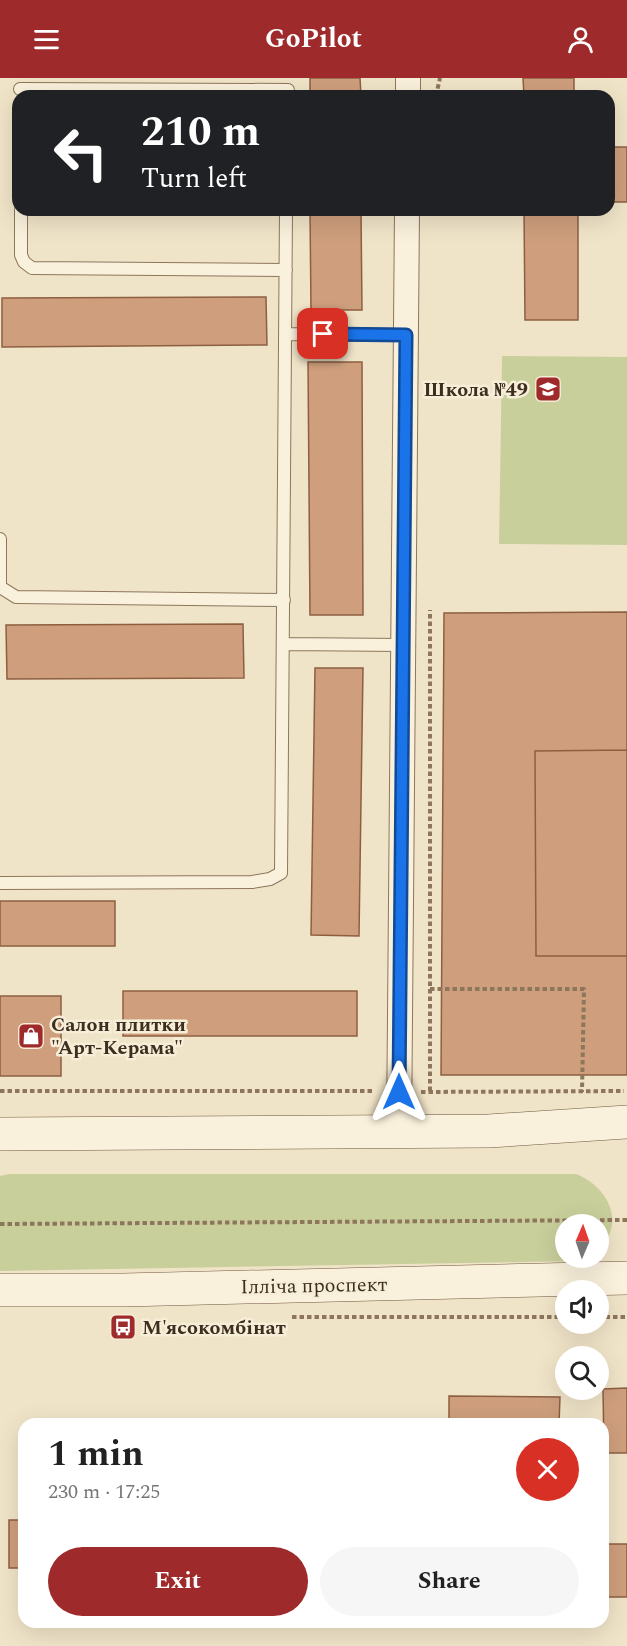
<!DOCTYPE html>
<meta charset="utf-8">
<style>
:root{--surface:#fff;--page:#f6f6f6;--text:#222;--muted:#767676;--accent:#9e2a2b}
body{margin:0;font-family:Spectral,serif;background:var(--page);color:var(--text);height:100vh;display:flex;flex-direction:column;font-size:22px;white-space:nowrap}
*{box-sizing:border-box;margin:0}
p{font-size:20px;color:var(--muted)}
.icon{flex:none;width:33px;height:33px;fill:none;stroke:currentColor;stroke-width:2;stroke-linecap:round;stroke-linejoin:round}
.map{position:relative;flex:1;overflow:hidden}
.panel{position:absolute;left:18px;top:1340px;width:591px;height:210px;display:flex;flex-direction:column;background:var(--surface);border-radius:18px;box-shadow:0 6px 24px #0002}
.panel>*{flex:none}
.hud{position:absolute;left:12px;top:12px;width:603px;height:126px;border-radius:18px;box-shadow:0 6px 24px #0002;background:#202124;color:#fff;overflow:hidden}
.needle{width:39px;rotate:2deg}
.buttons{position:absolute;left:555px;top:1136px;display:grid;gap:12px}
.buttons a{display:grid;place-items:center;width:54px;height:54px;border-radius:50%;background:var(--surface);box-shadow:0 6px 24px #0002;font-size:30px}
.pin{position:absolute;display:grid;place-items:center;width:51px;height:51px;color:#fff;margin:-26px;border-radius:12px;box-shadow:0 3px 9px #0006}
.me{position:absolute;width:66px;margin:-33px;rotate:0deg;stroke-linejoin:round;filter:drop-shadow(0 0 4px #0008)}
.turn{display:flex;align-items:center;gap:21px;height:126px;padding:0 30px;font-size:27px}
.turn .icon{width:78px;height:78px;stroke-width:2.5}
.turn b{display:block;font-size:42px;line-height:51px}
.round{display:grid;place-items:center;flex:none;width:63px;height:63px;border-radius:32px;background:var(--page)}
.summary{display:flex;align-items:center;justify-content:space-between;height:102px;padding:0 30px}
h1{font-size:36px;font-weight:700;line-height:45px}
.primary-button{display:flex;gap:12px;margin-top:auto;padding:12px 30px}
.primary-button a{flex:1;height:69px;border-radius:36px;background:var(--accent);color:#fff;font-size:24px;font-weight:700;line-height:69px;text-align:center}
.primary-button a+a{background:var(--page);color:var(--text)}
header{display:flex;justify-content:space-between;align-items:center;height:78px;padding:0 30px;background:var(--accent);color:#fff;font-size:27px;font-weight:700}
.map>svg:first-child{display:block}
</style>
<header><svg class="icon" aria-label="menu" viewBox="0 0 24 24"><path d="M4 6h16M4 12h16M4 18h16"/></svg>GoPilot<svg class="icon" aria-label="person" viewBox="0 0 24 24"><circle cx="12" cy="8" r="4"/><path d="M4 21q1-7 8-7t8 7"/></svg></header>
<div class="map">
<svg width="627" height="1568" viewBox="0 0 627 1568">
<rect width="100%" height="100%" fill="#f0e4c8"/>
<path fill="#c9cf9b" d="M502,278L627,279V467L499,466Z
M9,1096H576C607,1108 627,1144 599,1171L598,1146H566V1179H587L577,1183L0,1193V1098Z"/>
<path fill="#cf9f7d" stroke="#8d5f41" stroke-width="1.5" d="M310,0H360L361,18H310Z
M523,0H574V18H524Z
M609,69H627V124H609Z
M310,132H361L362,232H311Z
M524,132H578V242H525Z
M266,219L267,267L2,269V220Z
M308,284H362L363,537H310Z
M627,534V997H441L444,535Z
M243,546L244,600L7,601L6,547Z
M315,590H363L359,858L311,857Z
M627,672V878H536L535,673Z
M0,823H115V868H0Z
M123,913H357V958H123Z
M0,918H61V998H0Z
M627,1310V1375H604L603,1311Z
M449,1318L560,1319L559,1346H449Z
M9,1442H24V1490H9Z
M603,1466H627V1519H603Z"/>
<g fill="none" stroke-linecap="round" stroke-linejoin="round">
<defs>
<path id="lane" d="M20,11L288,12
M21,132V177L24,184L32,190L286,192
M285,256L406,257
M0,461V509L16,519L284,522
M284,566L403,567
M0,805L252,804L270,801L281,795L286,132"/>
<path id="street" d="M408,18V0
M399,1054L407,132"/>
<path id="secondary" d="M0,1056L489,1053L627,1044
M0,1212H124L627,1200"/>
</defs>
<use href="#lane" stroke="#8d765c" stroke-width="14"/>
<use href="#street" stroke="#8d765c" stroke-width="26"/>
<use href="#secondary" stroke="#6f573f" stroke-width="34"/>
<path stroke="#8d765c" stroke-width="4" stroke-dasharray="4.5 3" stroke-linecap="butt" d="M436,18L440,0
M430,911H584L582,1014
M0,1013H374
M430,1013V532
M421,1014L624,1013
M0,1146L627,1142
M292,1239H566
M598,1239H627"/>
<use href="#lane" stroke="#faf1dc" stroke-width="12"/>
<use href="#street" stroke="#faf1dc" stroke-width="24"/>
<use href="#secondary" stroke="#faf1dc" stroke-width="33"/>
</g>
<g fill="none" stroke-linecap="round" stroke-linejoin="round">
<defs>
<path id="route" d="M323,256L406,257L399,1014"/>
</defs>
<use href="#route" stroke="#114b97" stroke-width="15"/>
<use href="#route" stroke="#1a73e8" stroke-width="10"/>
</g>
<defs>
<symbol id="school-square" viewBox="-11 -11 22 22"><rect x="-9" y="-9" width="18" height="18" rx="4" fill="#9e2a2b" stroke="#f7eed8"/><path d="M0-5L7-2L0 1L-7-2ZM-4 1L0 2.5L4 1V4Q0 6-4 4Z" fill="#fff"/></symbol>
<symbol id="shop-square" viewBox="-11 -11 22 22"><rect x="-9" y="-9" width="18" height="18" rx="4" fill="#9e2a2b" stroke="#f7eed8"/><path d="M-5-2.5h2.3a2.7 3.5 0 0 1 5.4 0H5L5.5 6h-11ZM-1.5-2.5h3a1.5 2.3 0 0 0-3 0Z" fill="#fff"/></symbol>
<symbol id="bus-square" viewBox="-11 -11 22 22"><rect x="-9" y="-9" width="18" height="18" rx="4" fill="#9e2a2b" stroke="#f7eed8"/><path d="M-5-6H5V4H4V6H2V4H-2V6H-4V4H-5ZM-3.5-4V0h7V-4ZM-3.5 1.2v1.5H-2V1.2ZM2 1.2v1.5H3.5V1.2Z" fill="#fff"/></symbol>
</defs>
<g fill-rule="evenodd">
<use href="#school-square" x="533" y="296" width="30" height="30"/>
<use href="#shop-square" x="16" y="943" width="30" height="30"/>
<use href="#bus-square" x="108" y="1234" width="30" height="30"/>
</g>
<g text-anchor="middle" stroke-width="5" stroke-linejoin="round" paint-order="stroke">
<g font-size="20" font-weight="bold" fill="#3d2e20" stroke="#f7eed8" text-anchor="start">
<text x="528" y="318" text-anchor="end">Школа №49</text>
<text x="51" y="953">Салон плитки<tspan x="51" dy="23">"Арт-Керама"</tspan></text>
<text x="142" y="1256">М'ясокомбінат</text>
</g>
<g font-size="20" fill="#3d2e20" stroke="#f7eed8">
<text transform="translate(314 1207) rotate(-1)" y="7">Ілліча проспект</text>
</g>
</g>
</svg>
<div class="buttons">
<a><svg class="needle" viewBox="-14 -14 28 28"><path d="M0-13l5 13h-10z" fill="#e53935"/><path d="M0 13l5-13h-10z" fill="#767676"/></svg></a>
<a><svg class="icon" aria-label="sound" viewBox="0 0 24 24"><path d="M4 9h4l5-4v14l-5-4H4zM17 9q2 3 0 6"/></svg></a>
<a><svg class="icon" aria-label="search" viewBox="0 0 24 24"><circle cx="10" cy="10" r="6"/><path d="M15 15l6 6"/></svg></a>
</div>
<div class="pin" style="left:323px;top:256px;background:#d93025"><svg class="icon" aria-label="arrive" viewBox="0 0 24 24"><path d="M6 21V4h12l-3 4 3 4H6"/></svg></div>
<svg class="me" style="left:399px;top:1014px" viewBox="-20 -20 40 40"><path d="M0-17L14 15 0 8-14 15z" fill="#1a73e8" stroke="#fff" stroke-width="4"/></svg>
<div class="hud">
<div class="turn"><svg class="icon" aria-label="left" viewBox="0 0 24 24"><path d="M17 20v-9H6M10 6l-5 5 5 5"/></svg><div><b>210 m</b>Turn left</div></div>
</div>
<section class="panel">
<div class="summary"><div><h1>1 min</h1><p>230 m · 17:25</p></div><a class="round" style="background:#d93025;color:#fff"><svg class="icon" aria-label="close" viewBox="0 0 24 24"><path d="M6 6l12 12M18 6L6 18"/></svg></a></div>
<div class="primary-button"><a>Exit</a><a>Share</a></div>
</section>
</div>
